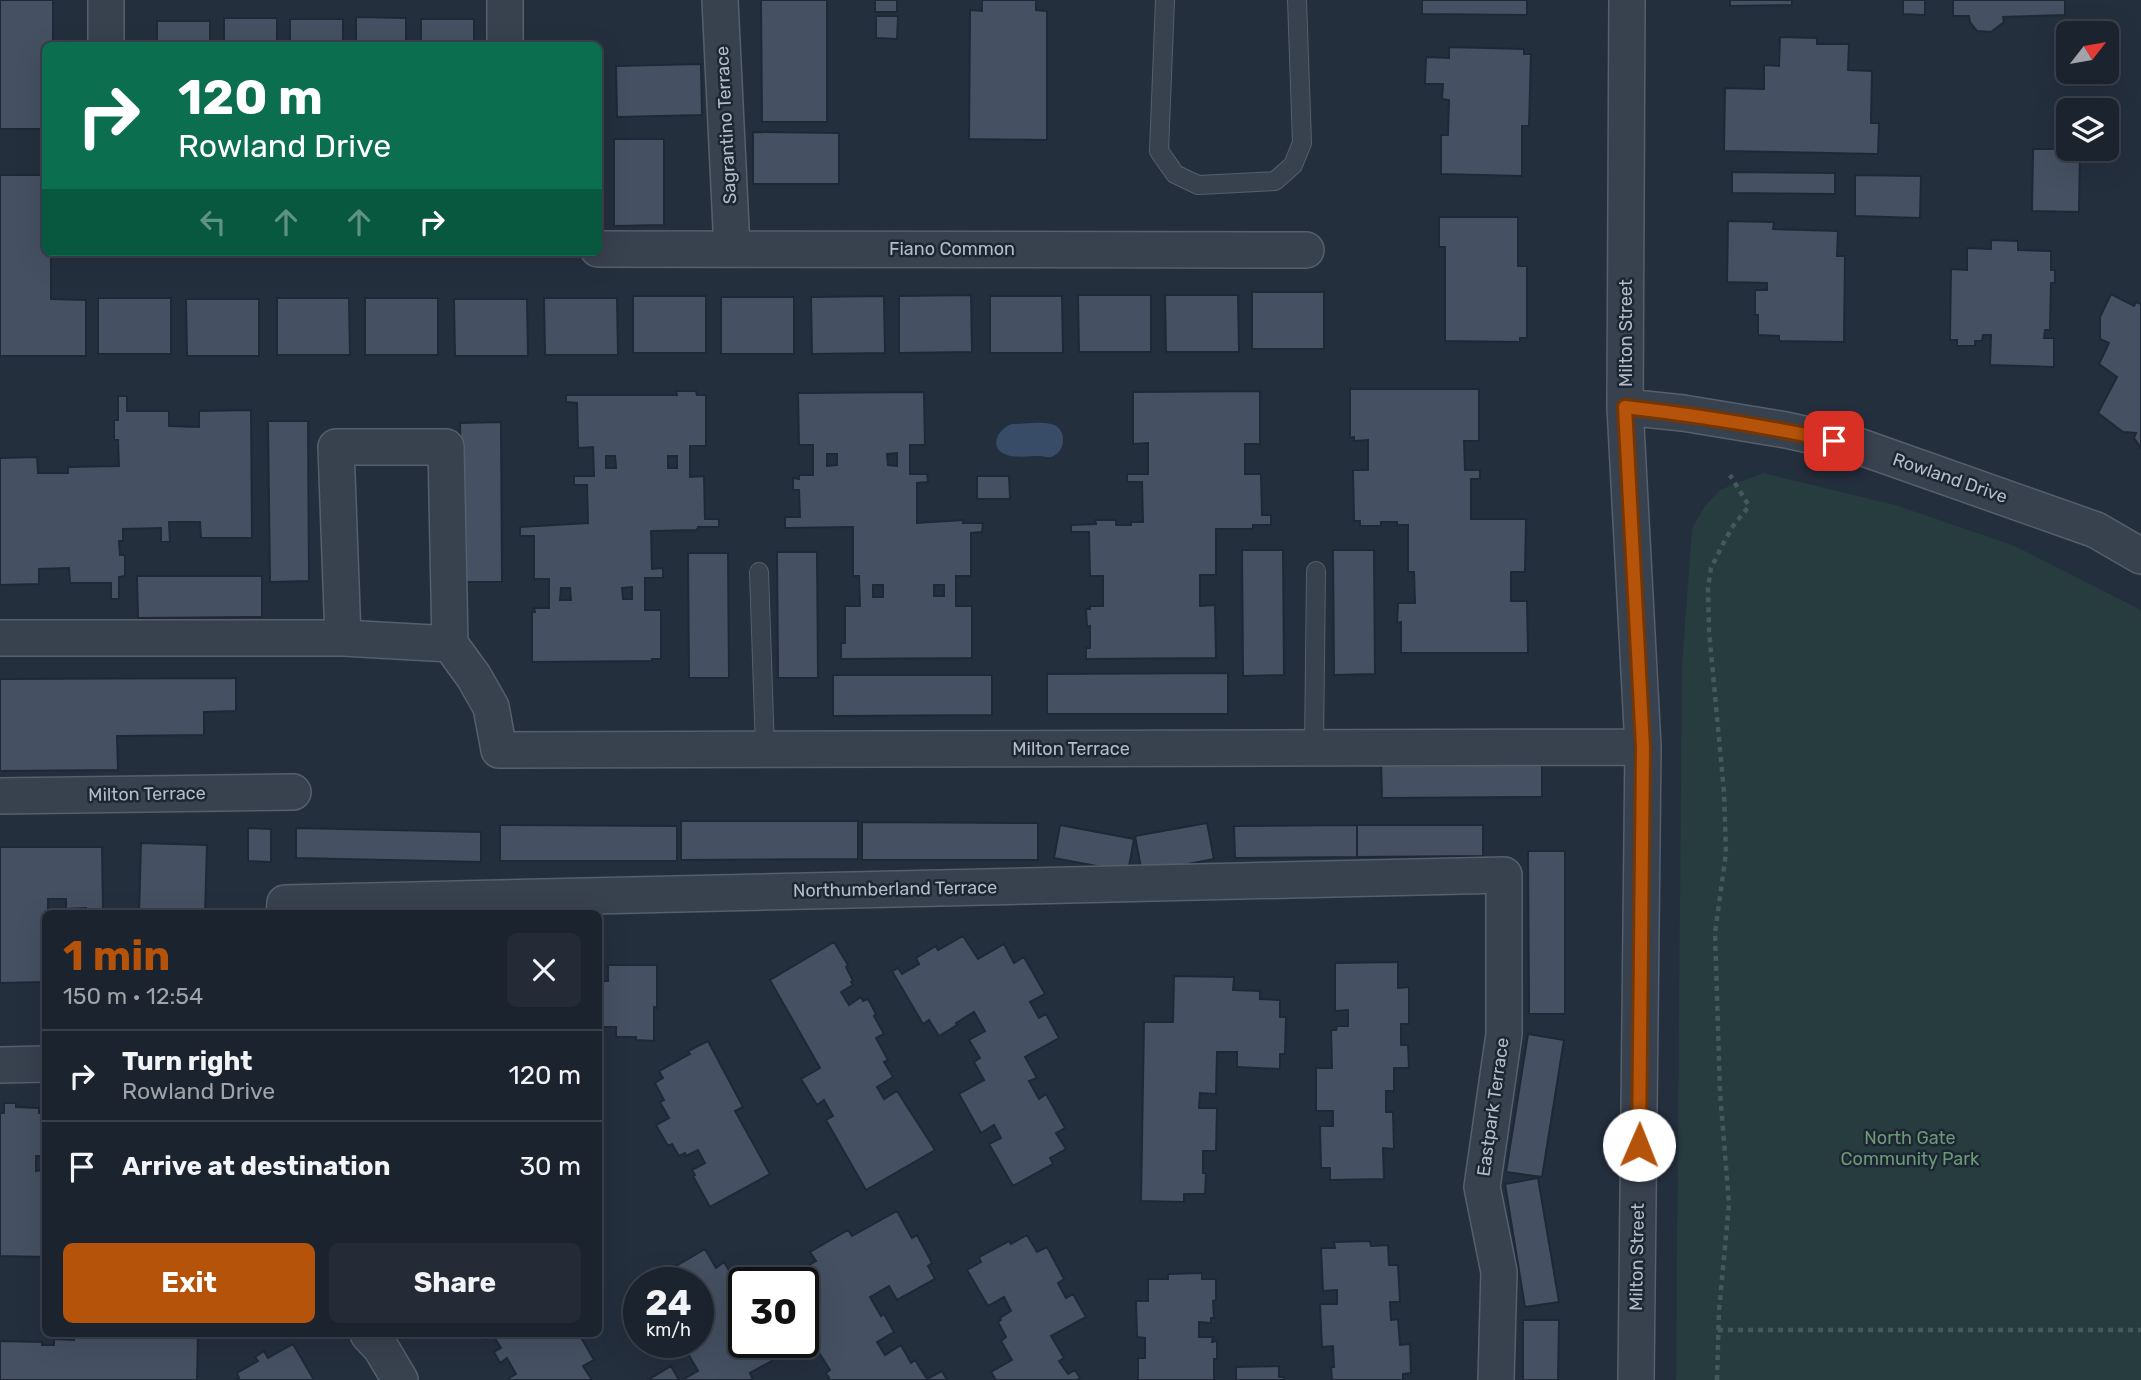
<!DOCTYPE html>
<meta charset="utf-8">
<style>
:root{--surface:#1b232e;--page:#242b36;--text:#f1f3f6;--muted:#a0a4aa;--line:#39404a;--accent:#b45309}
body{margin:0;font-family:Rubik,sans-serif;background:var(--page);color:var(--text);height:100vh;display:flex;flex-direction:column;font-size:26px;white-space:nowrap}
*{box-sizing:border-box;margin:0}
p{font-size:23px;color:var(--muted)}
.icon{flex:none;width:38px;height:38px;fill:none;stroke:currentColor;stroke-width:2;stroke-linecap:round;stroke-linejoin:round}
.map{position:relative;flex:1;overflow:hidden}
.details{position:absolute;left:42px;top:910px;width:560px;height:427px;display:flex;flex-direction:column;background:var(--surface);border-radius:10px;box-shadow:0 7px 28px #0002,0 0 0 2px var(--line)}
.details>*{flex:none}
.banner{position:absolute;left:42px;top:42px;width:560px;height:214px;border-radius:10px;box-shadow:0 7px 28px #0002,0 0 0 2px var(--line);background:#0b6e4f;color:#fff;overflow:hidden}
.needle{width:46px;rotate:59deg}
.tools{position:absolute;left:2056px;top:21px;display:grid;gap:14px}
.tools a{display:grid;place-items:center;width:63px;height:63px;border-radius:10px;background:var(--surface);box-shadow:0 7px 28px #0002,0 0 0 2px var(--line);font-size:35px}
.speed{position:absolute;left:623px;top:1267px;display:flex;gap:14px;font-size:35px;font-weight:700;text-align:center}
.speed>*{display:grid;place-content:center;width:91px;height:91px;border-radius:50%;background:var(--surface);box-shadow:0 7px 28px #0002,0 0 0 2px var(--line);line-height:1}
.speed small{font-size:18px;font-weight:400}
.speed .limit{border:4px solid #111;border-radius:10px;background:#fff;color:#111}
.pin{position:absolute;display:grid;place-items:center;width:60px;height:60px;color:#fff;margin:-30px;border-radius:14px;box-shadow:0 4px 10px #0006}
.me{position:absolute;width:77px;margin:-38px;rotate:1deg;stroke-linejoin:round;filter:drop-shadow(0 0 5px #0008)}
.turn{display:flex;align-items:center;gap:24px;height:147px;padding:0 21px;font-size:32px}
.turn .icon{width:91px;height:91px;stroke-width:2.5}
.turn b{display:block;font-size:49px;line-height:60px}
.lanes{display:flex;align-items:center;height:66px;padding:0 21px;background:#0003;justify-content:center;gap:35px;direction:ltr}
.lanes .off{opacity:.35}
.round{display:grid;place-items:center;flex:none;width:74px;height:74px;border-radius:10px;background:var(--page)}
.summary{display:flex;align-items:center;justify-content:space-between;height:119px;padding:0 21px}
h1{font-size:42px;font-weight:700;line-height:52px;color:var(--accent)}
.action{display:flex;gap:14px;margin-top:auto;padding:14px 21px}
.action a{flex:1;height:80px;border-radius:10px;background:var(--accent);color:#fff;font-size:28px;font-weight:700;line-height:80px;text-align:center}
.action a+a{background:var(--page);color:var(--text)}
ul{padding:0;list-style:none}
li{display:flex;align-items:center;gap:21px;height:91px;padding:0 21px;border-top:2px solid var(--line)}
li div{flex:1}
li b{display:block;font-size:26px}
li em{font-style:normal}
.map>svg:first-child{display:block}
</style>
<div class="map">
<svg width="2141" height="1380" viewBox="0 0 2141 1380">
<rect width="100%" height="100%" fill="#242f3e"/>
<path fill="#263c3f" d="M1763,473L1895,505L2015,546L2141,610V1380H1676L1682,665L1692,529L1705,506L1720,490Z"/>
<path fill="#394c67" d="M1012,424C1024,424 1039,421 1051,424C1067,427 1067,452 1051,457C1048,458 1044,456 1040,456C1030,456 1017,458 1007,455C988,449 997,429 1012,424Z"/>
<path fill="#455162" stroke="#1f2835" stroke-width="2" fill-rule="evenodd" d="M0,0H53V46H46V129H0Z
M761,0H827V122H762Z
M875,0H897V12H875Z
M982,0H1036V10L1047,11V140L969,139L970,10L982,11Z
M1422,0H1527V15L1422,14Z
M1730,0H1792V5L1730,6Z
M1903,0H1925V15L1903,14Z
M1953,0H2065V15L2003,17L2004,22L1991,32L1977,31L1970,22L1969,16H1953Z
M876,16H898L897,39L876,38Z
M356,17L406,18V46H356Z
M224,18H277V46H224Z
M290,19H343V46H290Z
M421,19H474V46H421Z
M157,21H210V46H157Z
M1780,37L1817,38V44H1849L1848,70L1872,71L1871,123H1879L1878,154L1724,151L1725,88L1764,89V65L1779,66Z
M1449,47L1524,49V54H1531L1529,126H1522V176L1441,174V135H1448L1449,100L1442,99L1443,84H1425L1426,57L1449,58Z
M701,64L702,115L617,117L616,66Z
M753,132L839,133V184H753Z
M614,139H664V225L614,226Z
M2033,149H2080L2079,212L2032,211Z
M1732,172L1835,173V194L1732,193Z
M0,175H46V252H51V299L86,300V356H0Z
M1855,175L1921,176L1920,218L1855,216Z
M1439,217H1518V266H1527V338H1520V342L1445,341V247H1439Z
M1728,221L1774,222L1773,229L1838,231L1837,256H1845L1844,342L1779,341V336L1758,335V315H1755V290H1767V283L1727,282Z
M1991,240L2018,241V250L2051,251V270H2055V283H2051L2050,330H2045L2044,338H2054V367L1990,365L1991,335H1983L1982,341H1975V346H1957V340H1950L1951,269L1967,270V248L1991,249Z
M1252,292H1324V349H1252Z
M2111,294L2134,306L2136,302L2141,304V448L2134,438L2136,433L2123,432L2098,413L2117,377L2099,364L2109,343L2100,339V317Z
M971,295L972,352L899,353V296Z
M1078,295H1151V352H1079Z
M1165,295H1238L1239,352H1166Z
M633,296H706V353H633Z
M884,296L885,353L812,354L811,297Z
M990,296H1062L1063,353H990Z
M721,297H794V354H721Z
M98,298H171V354H98Z
M277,298H349L350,355H277Z
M365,298H438V355H365Z
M544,298H617L618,355H545Z
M186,299H259V356H187Z
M454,299H527L528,356H455Z
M1350,389H1479V441H1464L1465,470H1480V479H1471V519H1526L1525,572H1511V601H1527L1528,653H1401V622L1397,623L1398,603H1415L1414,572H1408V525H1397V522H1381V526H1360V521H1354L1353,470H1368V440L1354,441V437L1350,438Z
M676,391H696L697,395H706V446H690V477L704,476L705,519H719V527H698L697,530L651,531L652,569L663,568V578H645V610H661V659H652V661L532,662V612H535L534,608H549V579H534V536H520V527L588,523L587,485H574V476H594L593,447L578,448L577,403L566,402V395H677ZM606,456H615L616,468H606ZM668,456H677V468H668ZM632,587V599H623L622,588ZM561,588H570L571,600H560Z
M1260,391V444H1245V474H1261L1262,515H1271V525H1253V529H1216V575H1200V606L1215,605L1216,658L1086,659V648H1090V626L1087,627L1086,609H1090V606H1103V576H1090L1089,532H1071V525L1096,524L1095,520H1116V525H1131V522H1143L1142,482H1127V474H1148V443L1133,444V392Z
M924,392L925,445H910V474H927L928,482L917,483V523L964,520L963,523H983L982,532L971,533V576H956V606H972V658L841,659V643H845V606H860L859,576H853V527L785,528V517H800L799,490H793V478L799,479V475H813V445H799L798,393ZM897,453V466L888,465L887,454ZM827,454H837V465L827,466ZM873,585H883V597H873ZM934,585H944V596H934Z
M118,396H127V411H169V426L199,427V411L251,410L252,538H201L200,522H169L170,542H161V528L123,529V541H119L120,555H125V576L119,577V599H111V583H70L69,568L39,569V584L0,585V458L37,457L38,473H68V467L119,466L118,440H114V420H118Z
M268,421H308L309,581L270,582Z
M501,422L502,582H462L460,423Z
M977,476H1009L1010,499H977Z
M1242,550H1283L1284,675L1243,676Z
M1333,550H1374L1375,674L1334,675Z
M777,552H817L818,678H778Z
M688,553H728L729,678H689Z
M137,576H262V617L138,618Z
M1228,673V714H1047V674Z
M833,675H992V715L833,716Z
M236,678V711L204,712V735L117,736L118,770L0,771V679Z
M1542,758V797L1382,798L1381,759Z
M681,821H858V859L681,860Z
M862,822L1038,823V860H862Z
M1207,823L1214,859L1142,873L1135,836Z
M500,825L677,826V861H500Z
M1060,825L1134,839L1128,872L1054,858Z
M1357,825H1483V856L1357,857Z
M1357,825V857L1235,858L1234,826Z
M248,828L271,829V862L248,861Z
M296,828L481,832V862L296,858Z
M141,843L207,845L205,914H139Z
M0,847H102L103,911H86V908L66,909V899H48V914L42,916L46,982L0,983Z
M1528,851H1565V1014H1529Z
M963,936L978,959L1004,944L1014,963L1024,957L1045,994L1030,1002L1039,1018L1046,1014L1059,1038L1025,1057L1037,1078L1029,1081L1039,1099L1046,1094L1065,1128L1056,1133L1066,1149L1050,1158L1053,1164L1013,1186L989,1144L1001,1138L994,1125L981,1133L959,1094L984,1080L974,1062L980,1058L969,1040L985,1031L974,1012L956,1023L957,1025L939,1036L929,1020L923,1024L892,971L898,968L902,974L919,964L916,958L936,946L938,950Z
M834,942L848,965L846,967L853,981L851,982L853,985L841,992L849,1005L861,997L863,1001L868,999L876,1014L874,1016L884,1034L876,1038L888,1060L884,1062L893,1077L877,1087L884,1099L897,1091L935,1150L866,1190L826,1120L833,1116L824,1100L817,1105L801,1079L820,1068L770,980Z
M1398,962V988L1409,987V1024H1401V1045H1408L1409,1068H1394V1091H1386V1112H1393L1394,1149L1383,1148L1384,1179L1330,1180V1168H1321L1320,1126H1333V1111H1316V1068H1332L1331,1030H1336L1337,1026H1348V1010L1335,1011V963Z
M608,965H657V1008L654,1007V1041L636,1040V1037H616V1027H598V981H608Z
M1174,976L1234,977L1233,990L1260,991V999L1280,1000V1017H1286L1285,1054H1280V1069L1237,1067V1052H1217L1216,1094L1200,1093L1199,1108H1217L1216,1151H1203V1173H1206L1205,1194H1184V1202L1141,1201L1144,1022H1173Z
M1528,1034L1564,1040L1542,1177L1506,1172Z
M708,1041L743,1107L735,1111L770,1174L710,1207L693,1176L695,1175L692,1170L705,1163L698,1150L686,1156L685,1153L679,1156L672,1144L668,1146L656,1125L669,1118L660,1102L664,1100L655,1083L663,1078L659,1071L690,1054L688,1051Z
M4,1103H16V1107L39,1108V1113H46V1156H36V1171L42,1170L41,1191H46V1257L0,1256V1113H4Z
M1538,1178L1559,1302L1525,1307L1505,1184Z
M897,1211L912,1238L917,1235L932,1263L928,1266L935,1279L897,1300L889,1286L870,1297L881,1316L884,1314L894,1332L877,1342L885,1355L901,1345L911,1363L915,1360L927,1379L942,1371L947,1380H830L826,1373L830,1370L818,1351L813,1354L803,1338V1299L817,1291L804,1268L816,1261L810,1252L848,1230L852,1236Z
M1027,1235L1037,1252L1047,1247L1064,1279L1058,1283L1066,1298L1073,1294L1086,1317L1051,1336L1064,1358L1059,1361L1068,1374L1075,1370L1080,1378L1077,1380H996L991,1372L1012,1360L1001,1341L1006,1337L998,1322L1001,1320L1000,1318L1011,1311L1004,1297L988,1306L967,1270L981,1262L979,1257L1009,1241L1011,1244Z
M1370,1241L1371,1246L1388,1245L1389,1265H1398L1400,1302H1390L1391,1320L1398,1319L1400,1345L1410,1344L1411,1373L1403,1374V1380H1332L1331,1367H1334L1333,1346L1322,1347L1320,1304H1337V1290L1323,1291L1321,1248H1335L1334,1242Z
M705,1249L716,1268L724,1262L743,1294L736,1298L744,1310V1342H765L775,1359L750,1373L753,1380H682L698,1371L681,1342H698V1283H647Z
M1202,1273V1279H1216V1300L1213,1301L1214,1318H1211V1323L1199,1322V1337H1213L1212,1342L1217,1341V1359H1214V1380H1138V1358H1145V1338L1137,1337L1136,1301H1148V1279H1168V1274Z
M1523,1320H1559L1558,1380H1523Z
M98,1334H198L197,1380H0V1341L42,1342V1345H54V1339L74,1340V1336H98Z
M483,1334H579L594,1360L583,1366L592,1380H510L509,1378L516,1374L507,1358L500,1363L494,1352L501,1348L493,1335L486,1339Z
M293,1344L314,1380H235L239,1378L237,1373L258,1361L255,1357L264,1351L268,1358Z
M671,1366L679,1380H648Z
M1279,1366V1377H1284V1380H1236V1367Z"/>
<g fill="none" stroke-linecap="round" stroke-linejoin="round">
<defs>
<path id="lane" d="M1165,0L1159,151L1175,174L1198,185L1275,181L1293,165L1302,143L1297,0
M759,572L765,749
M1314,748L1316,571"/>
<path id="street" d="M505,0V46
M720,0L732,249
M1627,0L1625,407L1643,747L1636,1380
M106,46V0
M598,249L1306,250
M1625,407L1683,413L1786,430L1858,446L2096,530L2141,556
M0,638H343L450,644
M343,638L336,447H446L450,644L474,677L491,707L499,750L1643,747
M0,796L293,792
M284,914L285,903L1504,875V1034L1482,1187L1499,1272L1496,1380
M0,1065L46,1064
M368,1334L381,1348L400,1380"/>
</defs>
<use href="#lane" stroke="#565f6c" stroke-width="20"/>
<use href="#street" stroke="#565f6c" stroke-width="38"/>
<path stroke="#44595c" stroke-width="4.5" stroke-dasharray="5 5" stroke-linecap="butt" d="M1718,1330H2141
M1717,1380L1719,1311L1729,1204L1720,1092L1715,933L1726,853L1724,792L1709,631L1708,588L1711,568L1723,544L1733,526L1749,506L1730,475"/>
<use href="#lane" stroke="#38414e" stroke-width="18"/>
<use href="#street" stroke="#38414e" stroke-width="35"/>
</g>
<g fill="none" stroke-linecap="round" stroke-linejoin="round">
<defs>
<path id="route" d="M1639,1145L1643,747L1625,407C1695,415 1765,426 1834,441"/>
</defs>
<use href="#route" stroke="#753606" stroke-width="18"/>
<use href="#route" stroke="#b45309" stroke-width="12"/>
</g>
<g text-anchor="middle" stroke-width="5" stroke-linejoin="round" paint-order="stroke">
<g font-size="18" fill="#b4bcc9" stroke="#1d2633">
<text transform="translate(726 125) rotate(-93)" y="6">Sagrantino Terrace</text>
<text x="952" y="255">Fiano Common</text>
<text transform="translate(1626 333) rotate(-90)" y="6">Milton Street</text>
<text transform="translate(1950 478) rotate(19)" y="6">Rowland Drive</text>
<text x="1071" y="755">Milton Terrace</text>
<text transform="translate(147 794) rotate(-1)" y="6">Milton Terrace</text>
<text transform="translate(895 889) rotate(-1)" y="6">Northumberland Terrace</text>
<text transform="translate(1493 1107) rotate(-82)" y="6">Eastpark Terrace</text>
<text transform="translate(1637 1257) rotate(-89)" y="6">Milton Street</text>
</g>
<g font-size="18" fill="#6b9a76" stroke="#1d2633">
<text x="1910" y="1144">North Gate<tspan x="1910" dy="21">Community Park</tspan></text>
</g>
</g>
</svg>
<div class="tools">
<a><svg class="needle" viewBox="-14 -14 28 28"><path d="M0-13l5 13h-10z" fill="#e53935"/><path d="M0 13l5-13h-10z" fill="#a0a4aa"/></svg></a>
<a><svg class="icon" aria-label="layers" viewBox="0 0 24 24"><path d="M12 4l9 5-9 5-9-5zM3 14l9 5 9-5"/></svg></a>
</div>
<div class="speed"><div>24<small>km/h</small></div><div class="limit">30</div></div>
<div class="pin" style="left:1834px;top:441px;background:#d93025"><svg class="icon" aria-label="arrive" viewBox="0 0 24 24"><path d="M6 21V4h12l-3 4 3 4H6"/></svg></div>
<svg class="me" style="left:1639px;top:1145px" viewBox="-20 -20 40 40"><circle r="19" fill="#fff"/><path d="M0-13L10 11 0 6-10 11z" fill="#b45309"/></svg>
<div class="banner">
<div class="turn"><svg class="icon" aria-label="right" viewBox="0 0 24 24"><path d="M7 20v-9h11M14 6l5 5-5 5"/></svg><div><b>120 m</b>Rowland Drive</div></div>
<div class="lanes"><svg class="icon off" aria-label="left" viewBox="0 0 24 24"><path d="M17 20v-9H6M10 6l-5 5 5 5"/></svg><svg class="icon off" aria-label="ahead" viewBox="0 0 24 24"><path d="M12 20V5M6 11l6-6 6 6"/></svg><svg class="icon off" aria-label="ahead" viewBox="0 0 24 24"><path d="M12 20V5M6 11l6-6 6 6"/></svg><svg class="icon" aria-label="right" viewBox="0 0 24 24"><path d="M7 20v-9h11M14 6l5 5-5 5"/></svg></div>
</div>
<section class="details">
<div class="summary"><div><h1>1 min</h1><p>150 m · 12:54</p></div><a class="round"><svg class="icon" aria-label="close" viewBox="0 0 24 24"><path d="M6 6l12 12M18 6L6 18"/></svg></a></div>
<ul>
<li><svg class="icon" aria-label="right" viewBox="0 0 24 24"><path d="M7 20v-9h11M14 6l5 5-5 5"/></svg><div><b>Turn right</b><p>Rowland Drive</p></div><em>120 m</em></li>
<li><svg class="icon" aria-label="arrive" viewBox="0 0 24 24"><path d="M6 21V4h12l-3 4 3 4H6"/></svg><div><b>Arrive at destination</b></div><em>30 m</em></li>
</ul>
<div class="action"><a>Exit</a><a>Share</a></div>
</section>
</div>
